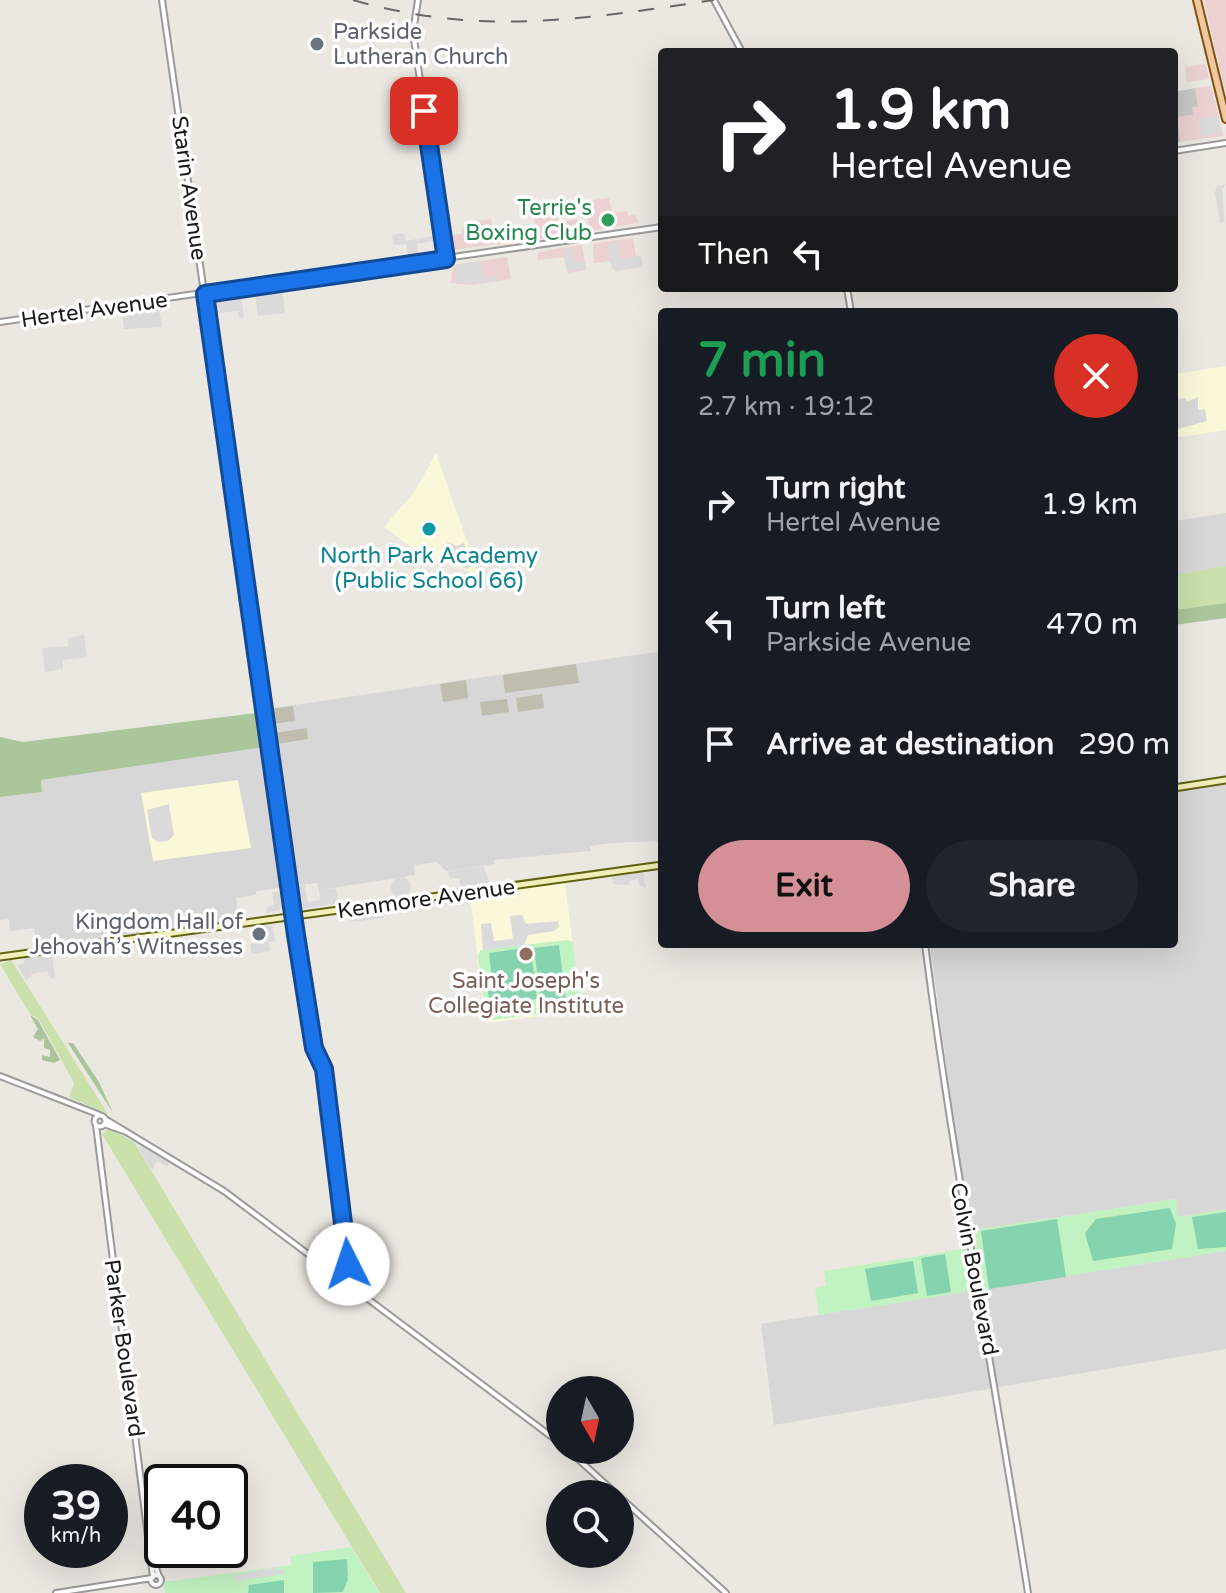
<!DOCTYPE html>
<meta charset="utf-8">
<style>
:root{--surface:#171b24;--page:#20242c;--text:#f1f3f6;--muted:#9ea1a6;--accent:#d48f97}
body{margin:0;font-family:"Varela Round",sans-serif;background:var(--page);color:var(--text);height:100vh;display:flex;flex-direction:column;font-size:30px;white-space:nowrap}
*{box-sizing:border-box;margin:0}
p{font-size:26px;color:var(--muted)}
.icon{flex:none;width:44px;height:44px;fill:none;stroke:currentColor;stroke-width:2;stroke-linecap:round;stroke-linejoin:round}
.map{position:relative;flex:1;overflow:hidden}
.sheet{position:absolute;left:658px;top:308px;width:520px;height:640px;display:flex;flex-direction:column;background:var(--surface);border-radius:8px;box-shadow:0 8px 32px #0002}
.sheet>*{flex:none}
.guide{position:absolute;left:658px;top:48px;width:520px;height:244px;border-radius:8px;box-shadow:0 8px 32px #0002;background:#202124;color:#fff;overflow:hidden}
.needle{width:52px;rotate:171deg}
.fabs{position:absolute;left:546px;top:1376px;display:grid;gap:16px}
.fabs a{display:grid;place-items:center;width:88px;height:88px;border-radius:50%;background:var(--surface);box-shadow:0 8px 32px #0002;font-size:40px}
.speed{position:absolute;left:24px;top:1464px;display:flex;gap:16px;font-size:40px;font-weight:700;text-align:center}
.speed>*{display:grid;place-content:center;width:104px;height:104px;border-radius:50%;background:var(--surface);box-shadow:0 8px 32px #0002;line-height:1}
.speed small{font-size:20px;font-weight:400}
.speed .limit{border:4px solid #111;border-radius:12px;background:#fff;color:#111}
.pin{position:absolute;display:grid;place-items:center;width:68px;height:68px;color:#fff;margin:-34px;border-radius:16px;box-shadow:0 4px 12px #0006}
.me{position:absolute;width:88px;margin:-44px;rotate:356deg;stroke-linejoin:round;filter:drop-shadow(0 0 6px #0008)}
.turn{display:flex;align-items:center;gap:28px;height:168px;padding:0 40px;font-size:36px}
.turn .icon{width:104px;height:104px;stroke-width:2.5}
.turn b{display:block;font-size:56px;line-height:68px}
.then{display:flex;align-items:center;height:76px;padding:0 40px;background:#0003;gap:16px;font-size:30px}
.round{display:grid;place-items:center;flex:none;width:84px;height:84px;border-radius:42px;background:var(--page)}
.headline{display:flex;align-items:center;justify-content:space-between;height:136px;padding:0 40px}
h1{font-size:48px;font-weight:700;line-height:60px;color:#1e9e55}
.action{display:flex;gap:16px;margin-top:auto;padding:16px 40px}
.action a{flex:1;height:92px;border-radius:48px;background:var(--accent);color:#111;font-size:32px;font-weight:700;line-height:92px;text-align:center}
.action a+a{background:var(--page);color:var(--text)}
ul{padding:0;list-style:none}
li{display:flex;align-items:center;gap:24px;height:120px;padding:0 40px}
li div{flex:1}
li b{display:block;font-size:30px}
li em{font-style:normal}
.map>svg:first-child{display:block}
</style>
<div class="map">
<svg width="1226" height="1593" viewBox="0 0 1226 1593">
<rect width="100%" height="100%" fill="#ebe7e1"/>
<path fill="#d8d7d8" d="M1226,513V566L1174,575V521Z
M662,651V838L659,841L612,843L590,846L591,851L494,860V864L446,871L437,862L414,865L415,875L319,890L317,883L256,891V895L236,898L239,918L37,948L34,928L10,931L9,919L0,920V797L41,792L40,780L271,745L267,709Z
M1226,784V1209L1179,1217L1175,1199L975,1230L960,1166L930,944H1174V792Z
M1226,1251V1349L774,1425L761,1324Z"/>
<path fill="#ebd1d2" d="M1204,0H1226V93L1223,83Z
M1206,64L1209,79L1187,82L1185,67Z
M1211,86L1223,136L1180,142L1176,117L1192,115L1191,107L1198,105L1195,88Z
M609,198L612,213L627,211L628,216L636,215L638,223L589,231L585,201Z
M556,211L558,222L579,219L581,232L521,242L519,228L535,225L533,214Z
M491,219L493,231L509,228L512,242L452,250L450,235L462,234V228L470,227L469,222Z
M633,238L636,257L594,263L593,244Z
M582,245L586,270L567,273L564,257L538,260V252Z
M507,257L511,279L471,285L451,283L453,265Z"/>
<path fill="#fbf8da" d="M1226,366V430L1174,438V374Z
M436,453L478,573L476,574L419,553L384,527L415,491Z
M238,780L251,848L153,861L141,793Z
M565,882L581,1011L486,1023L470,896Z"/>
<path fill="#c8c8c8" d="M1195,88L1198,106L1192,107L1193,115L1177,117L1180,142L1174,143V92Z"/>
<path fill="#bebdae" d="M576,664L579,683L505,693L503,675Z
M466,680L468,698L443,702L440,684Z
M542,694L544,708L518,712L516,698Z
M507,699L509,712L482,716L480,702Z
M293,706L295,721L273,724L271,709Z
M307,728L308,739L276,744L275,733Z"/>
<path fill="#cae1ab" d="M1226,566V603L1174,610V575Z
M11,960L108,1114L69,1097L74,1083L39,1019L30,1014L0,964Z
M109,1128L134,1142L406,1593H380L102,1134Z"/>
<path fill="#abc69a" d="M1226,603V618L1174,625V610Z
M257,713L264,747L41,780L42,792L0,797V737L23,742Z
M30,1015L38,1020L60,1060L54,1063L42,1060V1055L50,1057V1050L44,1048V1038L40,1041L33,1037L38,1029Z
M68,1043H73L99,1082L113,1113Z"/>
<path fill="#c1f2c1" d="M567,940L573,942L580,1009L492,1020L486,1015L478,955L481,950Z
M1176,1199L1179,1217L1226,1209V1251L819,1315L815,1288L826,1286L824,1271L977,1247L975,1230Z
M351,1547L379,1593H165L163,1582L291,1565V1556Z"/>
<path fill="#86d3af" d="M559,945L566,1002L541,1005L534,948Z
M517,949L532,959L537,999L509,1003L510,1008L495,1010L490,1007L488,991L493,990L489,953Z
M1170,1208L1176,1224L1172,1249L1093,1261L1085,1233L1096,1219Z
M1226,1212V1247L1198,1249L1192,1217Z
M1057,1219L1066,1277L989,1289L981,1231Z
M945,1254L951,1292L927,1296L921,1258Z
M913,1261L918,1293L871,1301L865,1269Z
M347,1559L348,1579L343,1592L313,1593V1562Z
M284,1580V1593H248L249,1585Z"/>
<path fill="#dadada" d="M1218,116L1220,132L1202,137L1199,119Z
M1226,184L1222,189L1225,226L1224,221L1220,223L1215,192L1217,186Z
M404,233L406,241L434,236L435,241L417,244L418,255H408L406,244L394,245L392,235Z
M618,242L620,259L641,256L643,267L616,271L612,268L608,245Z
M573,248L575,263L584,262L585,269L567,271L564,249Z
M480,261L483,277L496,276L497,281L456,283V265Z
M282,289L285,313L258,316L255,293Z
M241,296L244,317L239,318L238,311L216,313L217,300Z
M159,308L162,327L124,329L122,314Z
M1198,397V410L1205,409L1207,421L1174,430V400L1185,398L1187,402Z
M447,542L457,546L464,543L471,565L468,569L442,560Z
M84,635L87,657L63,660V669L45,672L42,648L68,646V638Z
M169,804L174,835L168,841L158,842L152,838L147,810Z
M483,866L489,881L486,884L461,888L459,879L449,877L448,871Z
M643,872L646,888L639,885L638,879L629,881V885L613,884L612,877Z
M391 887a10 10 0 1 1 20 0a10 10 0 1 1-20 0Z
M305,885L308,902L320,900L319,890L336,888L339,903L301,909L298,886Z
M272,892H282L285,908L267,913L266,907L274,905Z
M382,908L383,918L350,922L349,913Z
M522,915L526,924L558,921L559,927L554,931L528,935L524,945L483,950L481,924L491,923L494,941L513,939L510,916Z
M272,925L275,941L269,942L270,951L252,954L250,943L264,944V926Z
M52,954L55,978L51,979L47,971L32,974L29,970L32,976L26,980L18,966L24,963L25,958Z
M141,1145L170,1162L167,1167L157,1161L152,1170L139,1149Z
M277,1567L275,1570L284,1569L285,1574L237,1581L232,1576Z"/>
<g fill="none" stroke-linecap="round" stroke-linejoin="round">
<defs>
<path id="tertiary" d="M162,0L296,935L314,1048L324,1069L348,1252V1264L341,1276
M418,0L413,32L446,259
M714,0L742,52
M1174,151L1226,143
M847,288L851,312
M0,322L662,227
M925,944C953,1161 994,1376 1028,1593
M0,1076L100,1115
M94.5 1121a5.5 5.5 0 1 1 11 0a5.5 5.5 0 1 1-11 0Z
M105,1119L224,1191L560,1443
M104,1124L124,1131
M96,1125L153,1577
M568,1450L726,1593
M153,1560L159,1576
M151 1580a5 5 0 1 1 10 0a5 5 0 1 1-10 0Z
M56,1593L152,1578"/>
<path id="secondary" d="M1174,788L1226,780
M0,957L662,865"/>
<path id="primary" d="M1197,0L1226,119"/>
</defs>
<use href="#tertiary" stroke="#9b9b9b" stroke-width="8"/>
<use href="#secondary" stroke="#616310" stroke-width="9"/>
<use href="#primary" stroke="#815210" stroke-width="10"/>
<use href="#tertiary" stroke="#fff" stroke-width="4"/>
<use href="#secondary" stroke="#f1efb9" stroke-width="5"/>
<use href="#primary" stroke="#f1c7a0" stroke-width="6"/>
<path stroke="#686868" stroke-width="2" stroke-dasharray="16 16" stroke-linecap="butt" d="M353,0C481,37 585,19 714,0"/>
</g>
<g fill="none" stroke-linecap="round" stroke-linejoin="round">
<defs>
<path id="route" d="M348,1264L324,1069L314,1048L296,935L205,294L446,259L424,111"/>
</defs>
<use href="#route" stroke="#114b97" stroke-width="20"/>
<use href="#route" stroke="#1a73e8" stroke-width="14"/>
</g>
<g fill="#6b7280" stroke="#fff" stroke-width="3">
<circle cx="317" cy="44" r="8"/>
<circle cx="259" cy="934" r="8"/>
</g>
<circle fill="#2e9e5b" stroke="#fff" stroke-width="3" cx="608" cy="220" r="8"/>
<circle fill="#0f9aa8" stroke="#fff" stroke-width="3" cx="429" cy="529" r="8"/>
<circle fill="#8d6e63" stroke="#fff" stroke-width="3" cx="526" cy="954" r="8"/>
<g text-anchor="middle" stroke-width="7" stroke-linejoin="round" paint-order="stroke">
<g font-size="22" fill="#5b616d" stroke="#fff" text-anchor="start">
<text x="333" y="39">Parkside<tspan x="333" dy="25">Lutheran Church</tspan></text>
<text x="243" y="929" text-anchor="end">Kingdom Hall of<tspan x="243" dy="25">Jehovah’s Witnesses</tspan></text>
</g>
<g font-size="22" fill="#1a1a1a" stroke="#fff">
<text transform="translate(190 188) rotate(82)" y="8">Starin Avenue</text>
<text transform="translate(94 309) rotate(-8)" y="8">Hertel Avenue</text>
<text transform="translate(426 898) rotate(-8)" y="8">Kenmore Avenue</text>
<text transform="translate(975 1269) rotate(79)" y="8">Colvin Boulevard</text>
<text transform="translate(125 1348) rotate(82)" y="8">Parker Boulevard</text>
</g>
<g font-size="22" fill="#27864d" stroke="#fff" text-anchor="end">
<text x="592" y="215">Terrie's<tspan x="592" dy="25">Boxing Club</tspan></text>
</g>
<g font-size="22" fill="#0d838f" stroke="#fff">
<text x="429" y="563">North Park Academy<tspan x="429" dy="25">(Public School 66)</tspan></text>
</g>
<g font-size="22" fill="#785e54" stroke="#fff">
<text x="526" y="988">Saint Joseph's<tspan x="526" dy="25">Collegiate Institute</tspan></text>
</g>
</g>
</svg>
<div class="fabs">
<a><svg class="needle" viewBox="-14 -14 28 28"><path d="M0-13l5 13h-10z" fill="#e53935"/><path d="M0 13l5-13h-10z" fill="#9ea1a6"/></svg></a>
<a><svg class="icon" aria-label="search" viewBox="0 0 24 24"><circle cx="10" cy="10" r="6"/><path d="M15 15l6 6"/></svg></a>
</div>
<div class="speed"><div>39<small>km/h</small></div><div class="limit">40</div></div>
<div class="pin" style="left:424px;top:111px;background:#d93025"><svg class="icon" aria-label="arrive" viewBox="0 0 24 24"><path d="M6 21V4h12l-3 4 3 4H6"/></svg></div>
<svg class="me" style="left:348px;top:1264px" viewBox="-20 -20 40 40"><circle r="19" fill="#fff"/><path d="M0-13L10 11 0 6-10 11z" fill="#1a73e8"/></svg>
<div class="guide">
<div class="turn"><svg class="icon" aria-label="right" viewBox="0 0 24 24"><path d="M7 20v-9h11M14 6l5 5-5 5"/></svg><div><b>1.9 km</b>Hertel Avenue</div></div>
<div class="then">Then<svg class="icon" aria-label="left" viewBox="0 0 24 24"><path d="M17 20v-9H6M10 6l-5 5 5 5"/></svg></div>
</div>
<section class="sheet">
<div class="headline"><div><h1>7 min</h1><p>2.7 km · 19:12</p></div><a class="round" style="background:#d93025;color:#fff"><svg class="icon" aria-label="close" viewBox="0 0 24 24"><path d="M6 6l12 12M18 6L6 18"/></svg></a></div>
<ul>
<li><svg class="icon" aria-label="right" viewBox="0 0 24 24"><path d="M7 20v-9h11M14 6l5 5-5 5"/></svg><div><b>Turn right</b><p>Hertel Avenue</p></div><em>1.9 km</em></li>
<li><svg class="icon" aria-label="left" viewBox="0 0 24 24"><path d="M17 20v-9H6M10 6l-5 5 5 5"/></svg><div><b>Turn left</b><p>Parkside Avenue</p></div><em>470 m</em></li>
<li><svg class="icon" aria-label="arrive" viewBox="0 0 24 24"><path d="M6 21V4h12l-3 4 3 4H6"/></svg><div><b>Arrive at destination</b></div><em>290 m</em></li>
</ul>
<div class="action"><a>Exit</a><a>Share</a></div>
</section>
</div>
